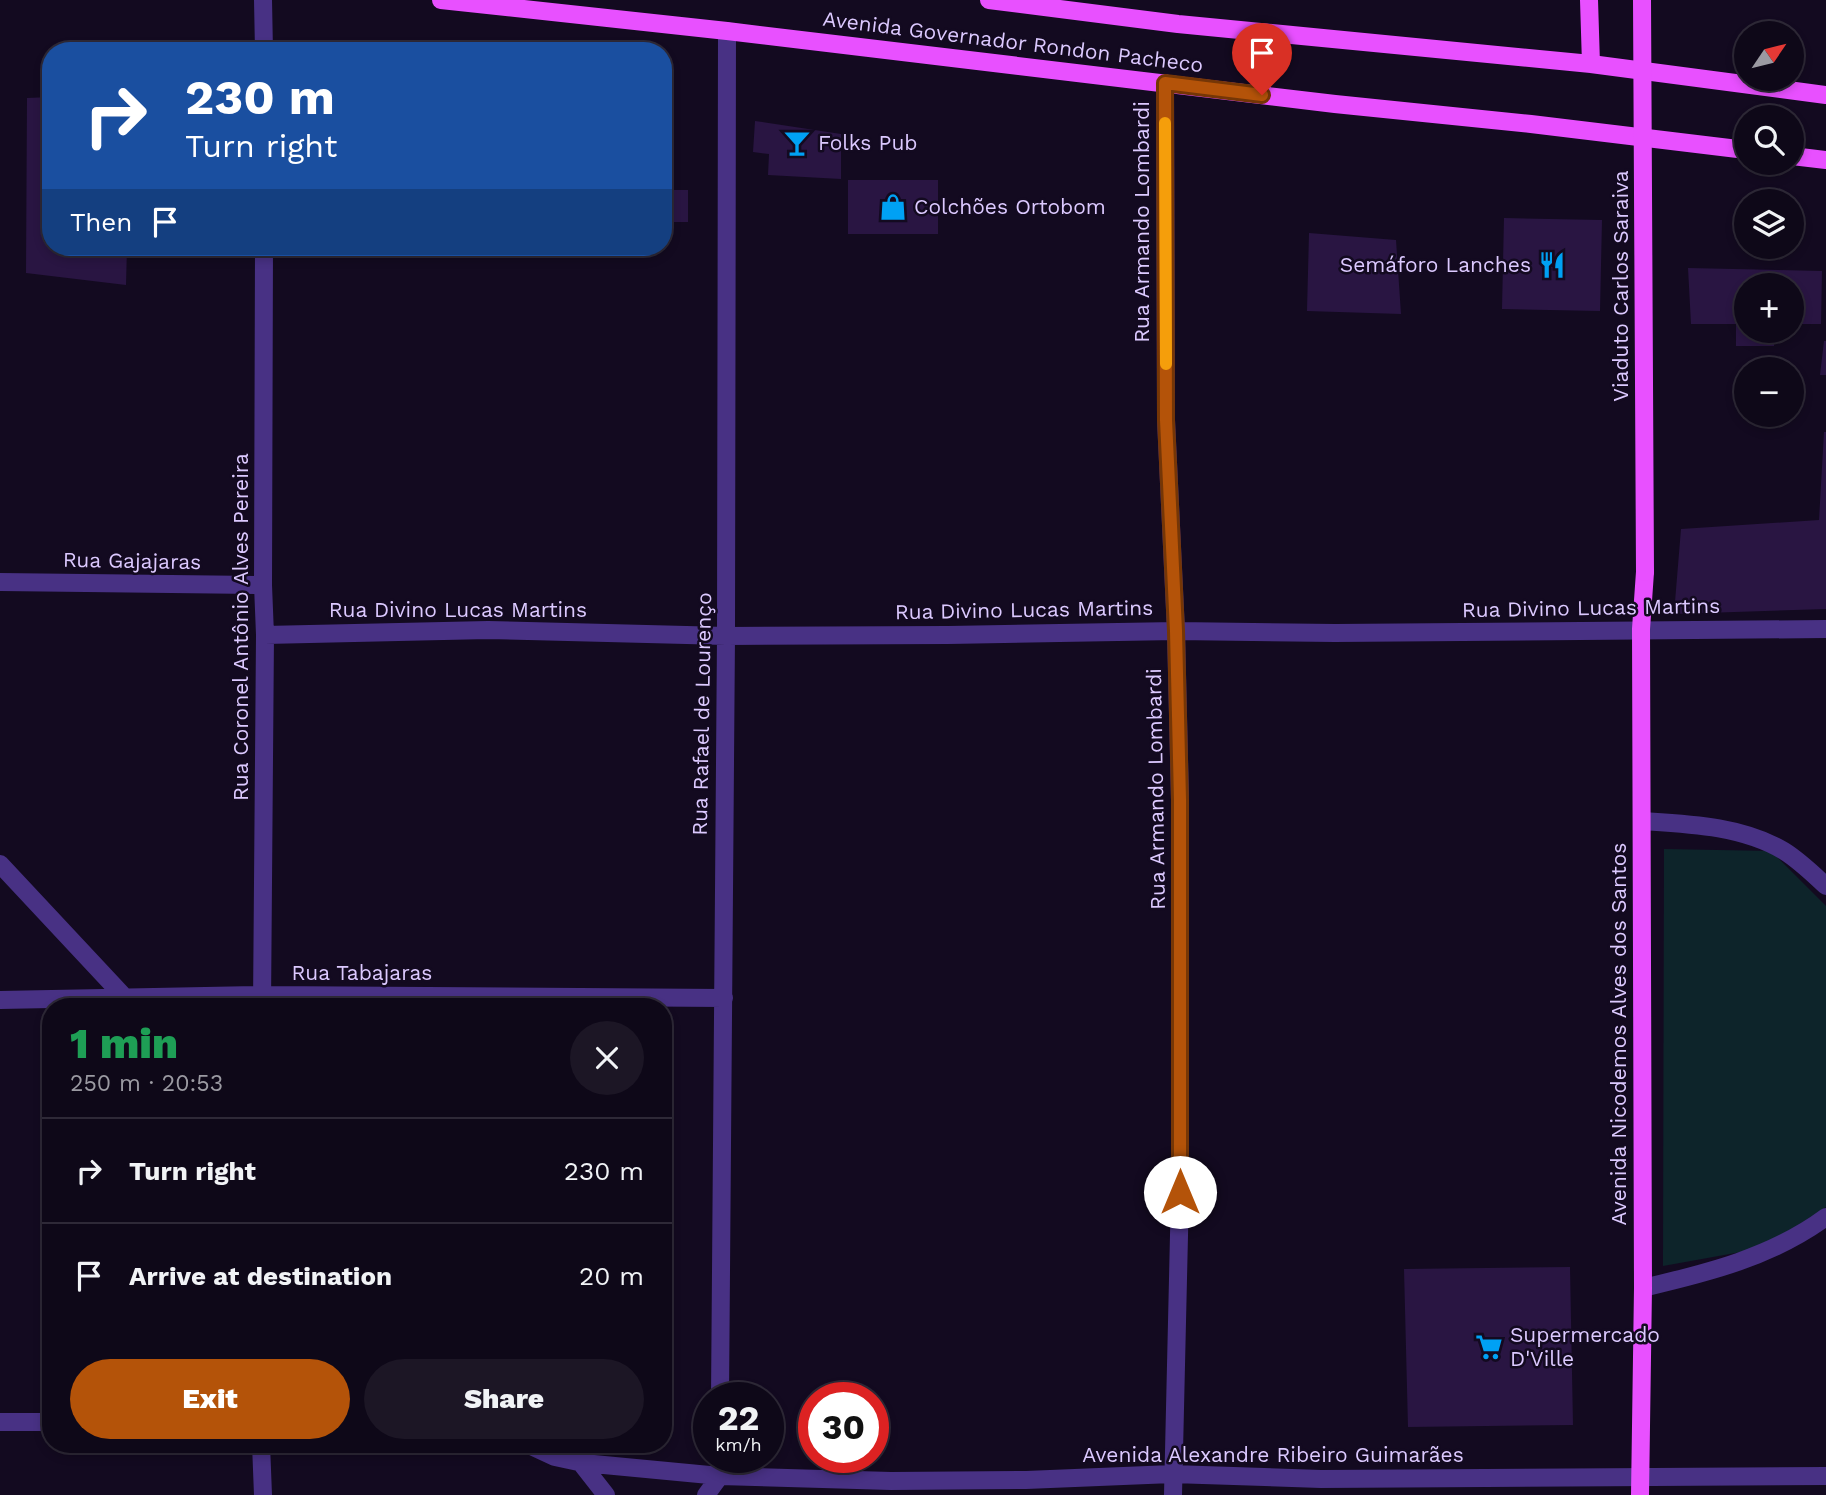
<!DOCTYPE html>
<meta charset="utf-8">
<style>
:root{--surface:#0e0818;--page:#1c1625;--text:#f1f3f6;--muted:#9b9aa2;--line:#2e2937;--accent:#b45309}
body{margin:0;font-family:"Work Sans",sans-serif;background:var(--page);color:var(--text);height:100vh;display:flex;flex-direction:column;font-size:26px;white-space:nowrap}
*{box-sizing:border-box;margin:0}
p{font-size:23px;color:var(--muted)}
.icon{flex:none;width:38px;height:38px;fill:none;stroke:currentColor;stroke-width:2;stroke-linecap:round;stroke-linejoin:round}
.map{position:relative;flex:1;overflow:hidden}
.drawer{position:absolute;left:42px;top:998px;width:630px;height:455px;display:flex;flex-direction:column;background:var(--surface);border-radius:28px;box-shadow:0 4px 10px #0003,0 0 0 2px var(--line)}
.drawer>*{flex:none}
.top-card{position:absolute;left:42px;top:42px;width:630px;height:214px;border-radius:28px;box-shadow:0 4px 10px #0003,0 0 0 2px var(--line);background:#1a4fa0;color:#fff;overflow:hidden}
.needle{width:46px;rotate:55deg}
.buttons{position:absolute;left:1734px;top:21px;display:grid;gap:14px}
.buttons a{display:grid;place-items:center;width:70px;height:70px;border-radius:50%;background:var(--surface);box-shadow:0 4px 10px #0003,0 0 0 2px var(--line);font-size:35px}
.speed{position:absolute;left:693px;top:1382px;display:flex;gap:14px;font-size:35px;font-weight:700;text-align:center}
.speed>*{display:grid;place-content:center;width:91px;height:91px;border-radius:50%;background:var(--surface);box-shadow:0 4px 10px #0003,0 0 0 2px var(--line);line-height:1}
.speed small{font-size:18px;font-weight:400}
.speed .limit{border:10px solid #d22;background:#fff;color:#111}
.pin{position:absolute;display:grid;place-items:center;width:60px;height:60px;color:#fff;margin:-72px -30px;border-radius:50% 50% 50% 0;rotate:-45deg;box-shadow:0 0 7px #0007}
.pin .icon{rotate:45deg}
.me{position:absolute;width:77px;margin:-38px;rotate:0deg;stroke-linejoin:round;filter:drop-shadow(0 0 5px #0008)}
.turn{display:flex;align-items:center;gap:24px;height:147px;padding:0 28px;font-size:32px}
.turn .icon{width:91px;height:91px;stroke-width:2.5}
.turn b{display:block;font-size:49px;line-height:60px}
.then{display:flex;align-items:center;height:66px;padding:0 28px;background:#0003;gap:14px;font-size:26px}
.round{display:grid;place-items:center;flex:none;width:74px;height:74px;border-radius:37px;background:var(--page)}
.overview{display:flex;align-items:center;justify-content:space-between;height:119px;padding:0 28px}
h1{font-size:42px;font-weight:800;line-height:52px;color:#1e9e55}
.action{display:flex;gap:14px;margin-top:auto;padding:14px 28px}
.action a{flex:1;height:80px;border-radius:42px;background:var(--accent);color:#fff;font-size:28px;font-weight:800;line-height:80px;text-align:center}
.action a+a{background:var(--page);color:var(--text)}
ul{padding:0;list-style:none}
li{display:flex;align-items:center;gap:21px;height:105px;padding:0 28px;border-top:2px solid var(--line)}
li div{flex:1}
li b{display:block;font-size:26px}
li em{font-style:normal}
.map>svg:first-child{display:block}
</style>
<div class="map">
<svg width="1826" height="1495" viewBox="0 0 1826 1495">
<rect width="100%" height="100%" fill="#130a20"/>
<path fill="#0d242a" d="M1664,849L1771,851L1826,906V1207L1763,1248L1663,1266Z"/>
<path fill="#291542" d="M51,97V247H127L126,285L26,273L27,98Z
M755,121L841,134V179L768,175L769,154L753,152Z
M663,147H667V190H688V222H663Z
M848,180H938V234H848Z
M1504,218L1602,220L1600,311L1502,309Z
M1309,233L1396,240L1401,314L1307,311Z
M1688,268L1822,271L1821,324H1792V285H1746V331H1774V346H1736V324H1691Z
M1824,341H1826V375H1820Z
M1824,432H1826V609L1674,614L1681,529L1819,520Z
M1570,1267L1573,1425L1408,1427L1404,1269Z"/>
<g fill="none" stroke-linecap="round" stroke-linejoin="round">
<path stroke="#483184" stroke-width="18" d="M263,0L264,51
M1165,83L1166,420L1176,631L1180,800V1192L1173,1495
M0,582L263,585
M265,635L488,630L726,636L948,635L1176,631L1335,633L1826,629
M1642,821C1689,824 1742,826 1784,851C1800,861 1813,874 1826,886
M0,864L129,1002
M0,1000L262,995L724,998
M262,1006L265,635L263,585L264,247
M1643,1288C1707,1273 1772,1257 1826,1217
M720,1398L726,636L727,31
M0,1422H51
M261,1444L263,1495
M527,1444L555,1457L583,1463L720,1476L891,1481L1026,1480L1172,1474L1321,1479L1826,1476
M566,1444L606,1495
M706,1495L720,1476"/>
<path stroke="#e850ff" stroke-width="18" d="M441,0L727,31L1335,104L1531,124L1746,150
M989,0L1178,24L1591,64L1826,95
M1589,0L1591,64
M1792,156L1826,160
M1640,1495L1643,1288L1641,629L1645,572"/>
<path stroke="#e850ff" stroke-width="18" d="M1642,0L1645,572"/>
</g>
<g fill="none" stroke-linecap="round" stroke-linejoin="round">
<defs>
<path id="route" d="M1180,1192V800L1176,631L1166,420L1165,83L1262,95"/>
</defs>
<use href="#route" stroke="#753606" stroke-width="18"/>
<use href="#route" stroke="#b45309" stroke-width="12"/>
<path stroke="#f59e0b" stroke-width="12" d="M1165,123L1166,364"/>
</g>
<defs>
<symbol id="bar-bare" viewBox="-9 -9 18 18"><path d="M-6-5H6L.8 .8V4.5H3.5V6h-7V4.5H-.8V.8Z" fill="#00a1f4" stroke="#130a20" stroke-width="2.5" paint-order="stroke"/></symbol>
<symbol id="shop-bare" viewBox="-9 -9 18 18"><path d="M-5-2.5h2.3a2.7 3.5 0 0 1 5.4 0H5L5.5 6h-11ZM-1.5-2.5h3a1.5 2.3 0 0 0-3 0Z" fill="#00a1f4" stroke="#130a20" stroke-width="2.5" paint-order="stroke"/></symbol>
<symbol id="restaurant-bare" viewBox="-9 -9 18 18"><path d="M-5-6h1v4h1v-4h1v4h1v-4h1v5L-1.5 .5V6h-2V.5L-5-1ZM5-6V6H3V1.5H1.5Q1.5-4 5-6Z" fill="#00a1f4" stroke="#130a20" stroke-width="2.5" paint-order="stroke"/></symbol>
<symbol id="supermarket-bare" viewBox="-9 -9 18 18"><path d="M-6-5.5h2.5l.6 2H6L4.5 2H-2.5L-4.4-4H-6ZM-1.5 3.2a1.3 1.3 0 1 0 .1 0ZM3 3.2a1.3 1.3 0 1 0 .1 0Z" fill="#00a1f4" stroke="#130a20" stroke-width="2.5" paint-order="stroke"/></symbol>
</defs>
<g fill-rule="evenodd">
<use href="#bar-bare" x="778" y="124" width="38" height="38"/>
<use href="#shop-bare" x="874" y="188" width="38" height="38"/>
<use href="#restaurant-bare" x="1533" y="246" width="38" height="38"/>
<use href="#supermarket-bare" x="1470" y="1328" width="38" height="38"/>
</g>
<g text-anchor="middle" stroke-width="5" stroke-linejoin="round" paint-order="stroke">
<g font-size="21" fill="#dcc9ff" stroke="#130a20">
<text transform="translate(1013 42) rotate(7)" y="7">Avenida Governador Rondon Pacheco</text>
<text transform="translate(1142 222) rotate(-90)" y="7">Rua Armando Lombardi</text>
<text transform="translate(1621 286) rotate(-90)" y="7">Viaduto Carlos Saraiva</text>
<text transform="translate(132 561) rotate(1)" y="7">Rua Gajajaras</text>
<text transform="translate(1591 608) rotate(-1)" y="7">Rua Divino Lucas Martins</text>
<text x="458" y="617">Rua Divino Lucas Martins</text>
<text transform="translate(1024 610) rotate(-1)" y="7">Rua Divino Lucas Martins</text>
<text transform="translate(241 627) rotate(-90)" y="7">Rua Coronel Antônio Alves Pereira</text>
<text transform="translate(702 714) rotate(-89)" y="7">Rua Rafael de Lourenço</text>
<text transform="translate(1156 789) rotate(-91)" y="7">Rua Armando Lombardi</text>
<text x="362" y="980">Rua Tabajaras</text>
<text transform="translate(1619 1034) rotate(-90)" y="7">Avenida Nicodemos Alves dos Santos</text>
<text x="1273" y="1462">Avenida Alexandre Ribeiro Guimarães</text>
</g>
<g font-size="21" fill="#dcc9ff" stroke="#130a20" text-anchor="start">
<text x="818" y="150">Folks Pub</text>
<text x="914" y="214">Colchões Ortobom</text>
<text x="1531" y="272" text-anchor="end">Semáforo Lanches</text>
<text x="1510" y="1342">Supermercado<tspan x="1510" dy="24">D'Ville</tspan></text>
</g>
</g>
</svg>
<div class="buttons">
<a><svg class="needle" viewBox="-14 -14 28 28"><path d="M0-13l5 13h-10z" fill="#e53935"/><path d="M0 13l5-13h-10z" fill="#9b9aa2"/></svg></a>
<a><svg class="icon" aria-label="search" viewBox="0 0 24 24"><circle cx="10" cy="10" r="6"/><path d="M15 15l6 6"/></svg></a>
<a><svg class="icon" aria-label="layers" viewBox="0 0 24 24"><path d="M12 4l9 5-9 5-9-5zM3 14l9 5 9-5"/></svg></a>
<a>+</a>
<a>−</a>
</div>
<div class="speed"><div>22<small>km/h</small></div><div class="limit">30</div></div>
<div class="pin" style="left:1262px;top:95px;background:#d93025"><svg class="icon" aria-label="arrive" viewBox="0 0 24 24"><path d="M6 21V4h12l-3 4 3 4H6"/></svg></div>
<svg class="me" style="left:1180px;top:1192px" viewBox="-20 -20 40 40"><circle r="19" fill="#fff"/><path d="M0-13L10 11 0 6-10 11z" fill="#b45309"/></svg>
<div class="top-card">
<div class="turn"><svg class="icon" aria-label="right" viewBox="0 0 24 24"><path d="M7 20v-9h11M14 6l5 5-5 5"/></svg><div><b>230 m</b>Turn right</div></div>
<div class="then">Then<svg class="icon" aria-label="arrive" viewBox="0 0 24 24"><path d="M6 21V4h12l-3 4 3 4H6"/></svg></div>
</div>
<section class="drawer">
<div class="overview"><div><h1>1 min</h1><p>250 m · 20:53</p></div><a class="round"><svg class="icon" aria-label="close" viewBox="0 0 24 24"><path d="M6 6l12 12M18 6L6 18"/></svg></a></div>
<ul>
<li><svg class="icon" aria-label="right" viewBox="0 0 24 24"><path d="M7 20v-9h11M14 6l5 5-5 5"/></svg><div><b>Turn right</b></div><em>230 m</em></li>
<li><svg class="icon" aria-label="arrive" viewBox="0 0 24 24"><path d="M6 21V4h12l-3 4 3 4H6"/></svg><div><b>Arrive at destination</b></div><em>20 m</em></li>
</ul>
<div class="action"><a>Exit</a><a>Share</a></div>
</section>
</div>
